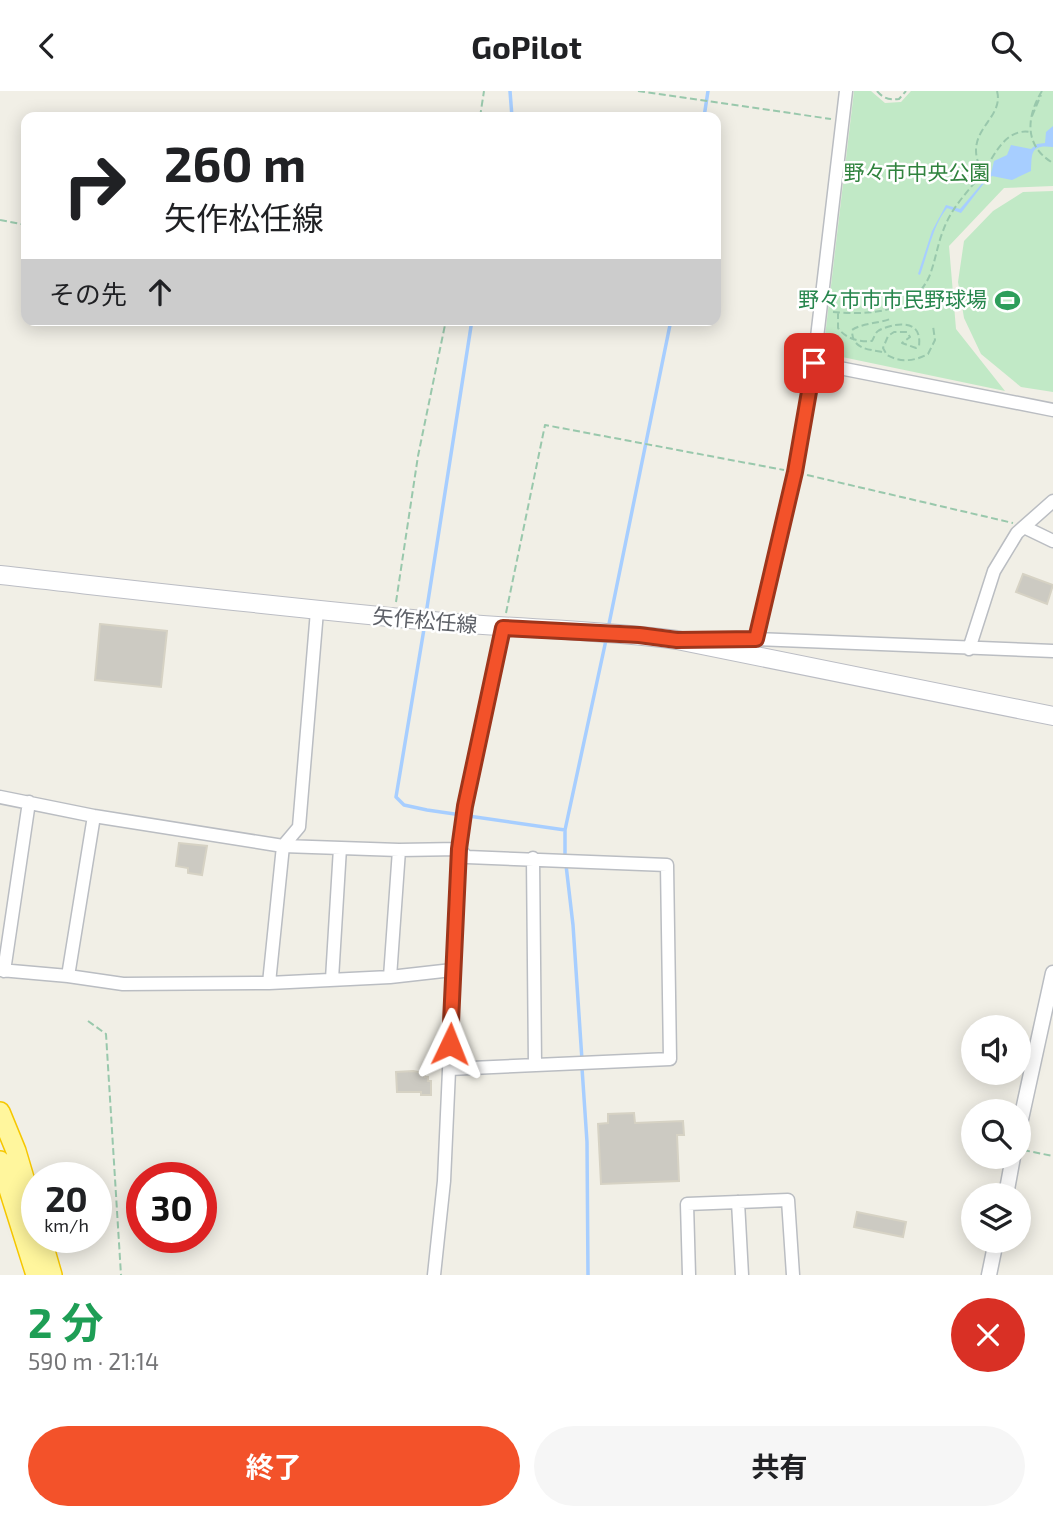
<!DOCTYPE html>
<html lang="ja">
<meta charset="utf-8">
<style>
:root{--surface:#fff;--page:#f6f6f6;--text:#202124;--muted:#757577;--accent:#f3522a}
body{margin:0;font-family:"Exo 2","Noto Sans JP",sans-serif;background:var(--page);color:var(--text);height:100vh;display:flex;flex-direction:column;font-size:26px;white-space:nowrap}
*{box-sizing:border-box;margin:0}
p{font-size:23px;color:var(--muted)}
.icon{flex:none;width:38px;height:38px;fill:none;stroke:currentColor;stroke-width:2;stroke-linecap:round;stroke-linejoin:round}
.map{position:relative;height:1184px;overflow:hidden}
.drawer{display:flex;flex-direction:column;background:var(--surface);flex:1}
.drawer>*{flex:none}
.top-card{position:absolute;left:21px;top:21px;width:700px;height:214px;border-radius:14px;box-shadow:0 4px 18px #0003;background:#fff;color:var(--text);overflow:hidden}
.fabs{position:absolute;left:961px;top:924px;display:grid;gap:14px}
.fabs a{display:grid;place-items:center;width:70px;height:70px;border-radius:50%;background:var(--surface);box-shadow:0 4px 18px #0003;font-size:35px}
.speed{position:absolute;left:21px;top:1071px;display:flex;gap:14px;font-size:35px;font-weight:700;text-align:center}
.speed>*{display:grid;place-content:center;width:91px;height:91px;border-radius:50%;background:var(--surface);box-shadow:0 4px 18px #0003;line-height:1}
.speed small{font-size:18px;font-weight:400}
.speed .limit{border:10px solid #d22;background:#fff;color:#111}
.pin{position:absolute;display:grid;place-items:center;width:60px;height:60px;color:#fff;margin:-30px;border-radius:14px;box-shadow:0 4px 10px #0006}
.me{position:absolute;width:77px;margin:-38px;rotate:2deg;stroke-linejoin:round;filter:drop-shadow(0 0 5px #0008)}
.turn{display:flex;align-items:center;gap:24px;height:147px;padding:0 28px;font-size:32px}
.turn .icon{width:91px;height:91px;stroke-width:2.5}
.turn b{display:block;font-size:49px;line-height:60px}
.then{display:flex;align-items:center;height:66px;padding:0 28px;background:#0003;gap:14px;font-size:26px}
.round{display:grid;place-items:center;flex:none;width:74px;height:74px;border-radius:37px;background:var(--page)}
.overview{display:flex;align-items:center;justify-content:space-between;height:119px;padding:0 28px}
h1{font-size:42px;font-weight:700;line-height:52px;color:#1e9e55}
.button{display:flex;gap:14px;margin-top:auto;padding:14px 28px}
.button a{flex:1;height:80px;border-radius:42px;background:var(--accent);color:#fff;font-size:28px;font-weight:700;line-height:80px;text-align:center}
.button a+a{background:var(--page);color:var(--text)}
header{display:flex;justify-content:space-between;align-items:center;height:91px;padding:0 28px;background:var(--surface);font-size:32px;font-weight:700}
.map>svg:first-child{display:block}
</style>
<header><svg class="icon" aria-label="back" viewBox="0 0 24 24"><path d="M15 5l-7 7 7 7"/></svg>GoPilot<svg class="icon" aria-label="search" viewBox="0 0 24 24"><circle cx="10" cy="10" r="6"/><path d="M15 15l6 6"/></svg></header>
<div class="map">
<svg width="1053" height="1184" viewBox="0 0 1053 1184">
<rect width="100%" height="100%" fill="#f1efe6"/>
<path fill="#c1e9c6" d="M854,0H871L885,12L901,11L911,0H1053V95L1004,97L949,155L956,238L1005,300L823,262Z
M1053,100V301L1021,296L981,263L964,227L958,191L964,150L993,120L1023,101Z"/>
<path fill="#a7ceff" d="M1053,35V56C1030,53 1032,62 1031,80L1012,89L992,85L985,91L961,122L947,117C933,134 928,162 920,184L918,183L932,140L946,114L960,118L991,82L994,70L1007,64L1011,54L1031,58L1037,53L1045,52L1046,41Z"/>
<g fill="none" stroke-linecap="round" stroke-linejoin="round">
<path stroke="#a7ceff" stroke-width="3.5" d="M510,0L512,26
M704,26L708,0
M426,523L472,229
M609,533L671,229
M424,538L396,706L404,714L427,719L565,739
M565,767V739L606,549
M566,774L573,834L582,969
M582,977L587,1051L588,1184"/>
</g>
<path fill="#cccac2" stroke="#d6d2c4" stroke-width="2" d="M1023,483L1053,494L1047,513L1016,501Z
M100,533L167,540L161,596L95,589Z
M179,752L207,755L202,784L188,782V777L176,775Z
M413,980L425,982V986H428V990H431V1004H421V1001H397L396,981Z
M634,1022L635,1032L683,1030L684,1044H677L679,1090L601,1093L598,1033L608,1032V1023Z
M857,1121L906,1131L903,1146L854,1136Z"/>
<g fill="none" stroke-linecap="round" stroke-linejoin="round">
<defs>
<path id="minor" d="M814,272L1053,319
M1024,436L1053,450
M317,520L299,736L283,755L269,892L390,886L452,879
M756,548L1053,560
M703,549L756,548L795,381L814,272L846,0
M969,558L994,480L1017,442L1053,410
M0,706L94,725L283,755L399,759
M533,767L535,974
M0,879L68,885L123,893L269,892
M4,880L29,711
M68,885L94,725
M390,886L399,759L459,758L467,766L667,774L670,968L449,978
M332,888L340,757
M738,1111L742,1184
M434,1184L444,1090L459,758L465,715L503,537
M689,1184L687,1113L788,1109L793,1184"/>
<path id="tertiary" d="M1018,1042L1053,882
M1006,1104L1013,1066
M989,1184L996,1150"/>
<path id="secondary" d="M0,484C144,500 288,517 433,530C514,538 596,538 677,549L1053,625"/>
<path id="trunk" d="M0,1021L16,1060L37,1131
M0,1070L36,1184
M41,1146L52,1184"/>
</defs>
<use href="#minor" stroke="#babdc2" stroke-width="15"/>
<use href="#tertiary" stroke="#babdc2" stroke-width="17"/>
<use href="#secondary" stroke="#bbbdc4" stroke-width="20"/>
<use href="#trunk" stroke="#f6c700" stroke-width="22"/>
<path stroke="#99c8ac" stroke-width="2" stroke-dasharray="7 3.5" stroke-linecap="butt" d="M638,0L831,28
M877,0C884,8 889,9 899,8L906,0
M997,0C1005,30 959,40 983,82C994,65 1005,37 1030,41
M1042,0C1026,26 1024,55 1053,72
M1032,25L1041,4
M480,26L484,0
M0,129L26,134
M833,221C867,224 912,223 929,186C935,172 937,155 943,140C951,117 968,100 983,82
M838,221V237C846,248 859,251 872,250C874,247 875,242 878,240C882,237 891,235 895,234C912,232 921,237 919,255L916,257L902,252L910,246L907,241H894L888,245L883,257L887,264C901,272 915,270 928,263L935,249L933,235
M882,261C867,258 852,258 852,239C860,233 879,232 890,228
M807,384L1013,432
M396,511L418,365L446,229
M506,522L545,334L784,379
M88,930L106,943L121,1184
M1023,1059L1053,1065"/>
<use href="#minor" stroke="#fff" stroke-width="12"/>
<use href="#tertiary" stroke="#fff" stroke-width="14"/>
<use href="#secondary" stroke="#fff" stroke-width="18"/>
<use href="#trunk" stroke="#fff69d" stroke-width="19"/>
</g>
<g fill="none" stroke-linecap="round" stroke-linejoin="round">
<defs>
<path id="route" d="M450,953L459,758L465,715L503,537L639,544L677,549L756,548L795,381L814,272"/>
</defs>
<use href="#route" stroke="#9e351b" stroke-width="18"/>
<use href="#route" stroke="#f3522a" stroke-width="12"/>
</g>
<defs>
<symbol id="stadium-bare" viewBox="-9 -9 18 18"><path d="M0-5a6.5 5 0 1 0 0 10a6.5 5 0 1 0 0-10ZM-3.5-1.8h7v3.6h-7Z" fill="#2e9e5b" stroke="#fff" stroke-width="2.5" paint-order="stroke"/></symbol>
</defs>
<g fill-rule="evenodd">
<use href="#stadium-bare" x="990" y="192" width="35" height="35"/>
</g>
<g text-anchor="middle" stroke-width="5" stroke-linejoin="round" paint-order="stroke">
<g font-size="21" fill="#30833e" stroke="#fff">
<text x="917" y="89">野々市中央公園</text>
</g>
<g font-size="21" fill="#27864d" stroke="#fff" text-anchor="end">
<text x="987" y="216">野々市市市民野球場</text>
</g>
<g font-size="21" fill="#5d6067" stroke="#fff">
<text transform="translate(425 530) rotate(5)" y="7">矢作松任線</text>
</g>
</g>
</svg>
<div class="fabs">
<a><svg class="icon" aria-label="sound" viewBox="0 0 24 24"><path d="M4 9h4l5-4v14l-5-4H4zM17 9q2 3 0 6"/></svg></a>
<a><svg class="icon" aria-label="search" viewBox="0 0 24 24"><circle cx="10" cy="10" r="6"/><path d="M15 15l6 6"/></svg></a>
<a><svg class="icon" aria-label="layers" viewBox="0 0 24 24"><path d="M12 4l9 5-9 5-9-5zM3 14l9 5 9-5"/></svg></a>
</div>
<div class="speed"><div>20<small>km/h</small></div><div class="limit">30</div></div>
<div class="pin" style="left:814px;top:272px;background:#d93025"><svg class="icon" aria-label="arrive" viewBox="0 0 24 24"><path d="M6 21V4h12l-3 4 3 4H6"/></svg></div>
<svg class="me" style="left:450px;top:953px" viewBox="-20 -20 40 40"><path d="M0-17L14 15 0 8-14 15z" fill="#f3522a" stroke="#fff" stroke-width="4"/></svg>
<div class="top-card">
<div class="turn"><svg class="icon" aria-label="right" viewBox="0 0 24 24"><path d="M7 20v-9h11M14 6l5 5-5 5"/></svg><div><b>260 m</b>矢作松任線</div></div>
<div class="then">その先<svg class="icon" aria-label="ahead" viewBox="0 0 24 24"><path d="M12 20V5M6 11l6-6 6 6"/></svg></div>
</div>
</div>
<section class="drawer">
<div class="overview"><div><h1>2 分</h1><p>590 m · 21:14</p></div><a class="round" style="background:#d93025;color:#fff"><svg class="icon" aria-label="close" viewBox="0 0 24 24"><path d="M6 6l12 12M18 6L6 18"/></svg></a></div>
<div class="button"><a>終了</a><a>共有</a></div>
</section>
